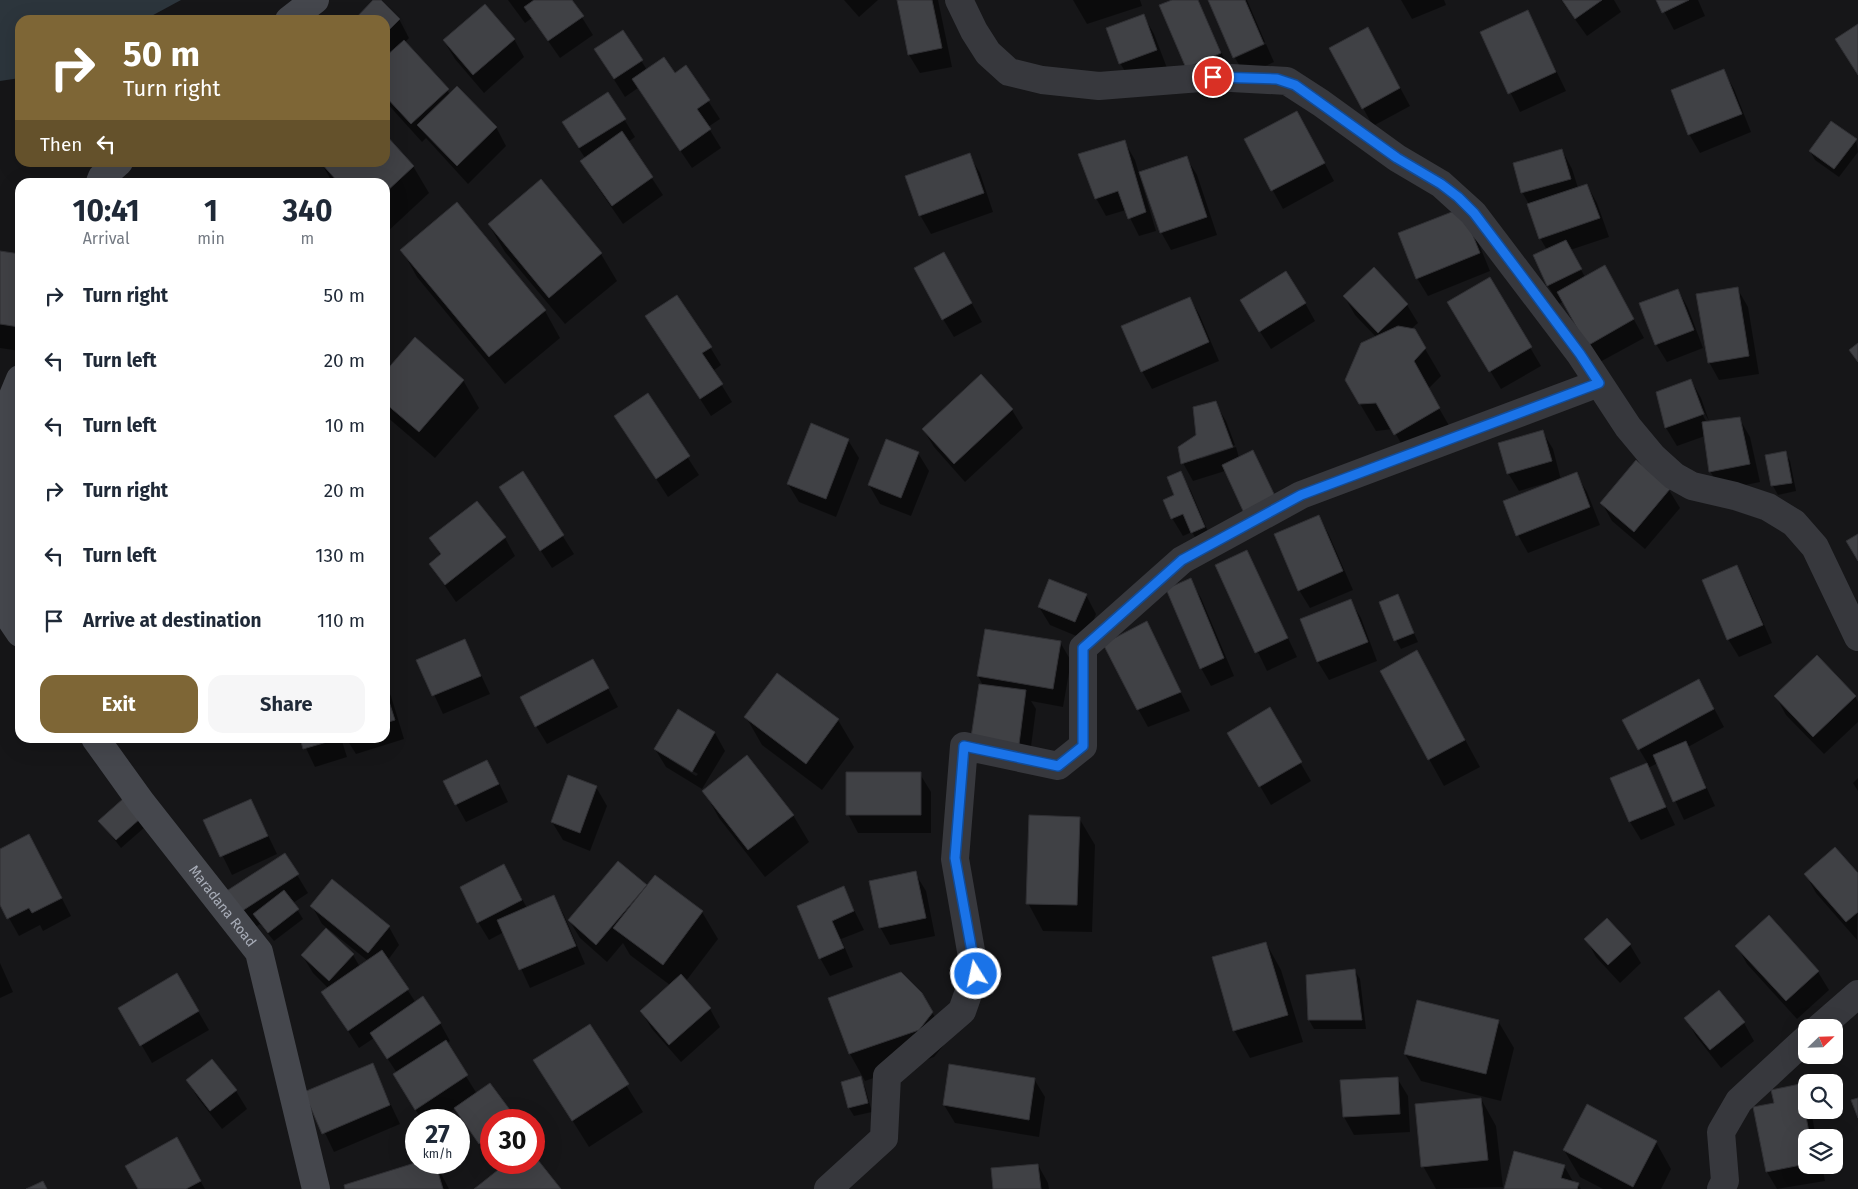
<!DOCTYPE html>
<style>
:root{--surface:#fff;--page:#f6f6f7;--text:#1f2937;--muted:#747a83;--accent:#7e6636}
body{margin:0;font-family:"Fira Sans",sans-serif;background:var(--page);color:var(--text);height:100vh;display:flex;flex-direction:column;font-size:19px;white-space:nowrap}
*{box-sizing:border-box;margin:0}
p{font-size:16px;color:var(--muted)}
.icon{flex:none;width:28px;height:28px;fill:none;stroke:currentColor;stroke-width:2;stroke-linecap:round;stroke-linejoin:round}
.map{position:relative;flex:1;overflow:hidden}
.details{position:absolute;left:15px;top:178px;width:375px;height:565px;display:flex;flex-direction:column;background:var(--surface);border-radius:15px;box-shadow:0 5px 20px #0002}
.details>*{flex:none}
.banner{position:absolute;left:15px;top:15px;width:375px;height:152px;border-radius:15px;box-shadow:0 5px 20px #0002;background:#7e6636;color:#fff;overflow:hidden}
.needle{width:32px;rotate:67deg}
.fabs{position:absolute;left:1798px;top:1019px;display:grid;gap:10px}
.fabs a{display:grid;place-items:center;width:45px;height:45px;border-radius:10px;background:var(--surface);box-shadow:0 5px 20px #0002;font-size:25px}
.speed{position:absolute;left:405px;top:1109px;display:flex;gap:10px;font-size:25px;font-weight:700;text-align:center}
.speed>*{display:grid;place-content:center;width:65px;height:65px;border-radius:50%;background:var(--surface);box-shadow:0 5px 20px #0002;line-height:1}
.speed small{font-size:12px;font-weight:400}
.speed .limit{border:8px solid #d22;background:#fff;color:#111}
.pin{position:absolute;display:grid;place-items:center;width:42px;height:42px;color:#fff;margin:-21px;border:2px solid #fff;border-radius:50%;box-shadow:0 1px 5px #0007}
.me{position:absolute;width:55px;margin:-28px;rotate:350deg;stroke-linejoin:round;filter:drop-shadow(0 0 4px #0008)}
.turn{display:flex;align-items:center;gap:18px;height:105px;padding:0 25px;font-size:22px}
.turn .icon{width:65px;height:65px;stroke-width:2.5}
.turn b{display:block;font-size:35px;line-height:42px}
.then{display:flex;align-items:center;height:48px;padding:0 25px;background:#0003;gap:10px;font-size:19px}
.eta{display:flex;justify-content:space-evenly;align-items:center;height:85px;text-align:center}
.eta b{font-size:30px;font-weight:700;line-height:35px}
.action{display:flex;gap:10px;margin-top:auto;padding:10px 25px}
.action a{flex:1;height:58px;border-radius:15px;background:var(--accent);color:#fff;font-size:20px;font-weight:700;line-height:58px;text-align:center}
.action a+a{background:var(--page);color:var(--text)}
ul{padding:0;list-style:none}
li{display:flex;align-items:center;gap:15px;height:65px;padding:0 25px}
li div{flex:1}
li b{display:block;font-size:19px}
li em{font-style:normal}
.map>svg:first-child{display:block}
</style>
<div class="map">
<svg width="1858" height="1189" viewBox="0 0 1858 1189">
<rect width="100%" height="100%" fill="#161618"/>
<path fill="#2c353c" d="M0,0H181L144,20H20V78L0,81Z"/>
<path fill="#0007" fill-rule="evenodd" d="M375,0H379L399,19L409,38L404,43L450,94L496,127L506,146L468,184L426,138L422,142L385,101V20H355Z
M508,0H571L593,35L560,58L532,18L525,23Z
M844,0H878L859,17Z
M898,0H938L952,67L920,73L909,55Z
M1073,0H1140L1142,6L1087,24Z
M1175,0H1198L1230,72L1198,85Z
M1209,0H1247L1265,42L1234,56Z
M1401,0H1444L1446,5L1412,19Z
M1561,0H1614L1621,12L1587,36Z
M1658,0H1698L1705,16L1674,30Z
M1527,11L1566,91L1520,112L1481,33Z
M1143,15L1154,34L1167,68L1131,81L1120,63Z
M623,32L647,70L674,75L686,67L720,119L708,127L721,148L692,168L638,88L625,97L606,67Z
M514,39L524,57L484,93L455,59L444,41Z
M1266,44L1274,62L1245,75L1235,58Z
M1378,47L1410,106L1373,126L1363,108Z
M1723,70L1734,89L1751,132L1700,153L1689,134Z
M624,119L635,137L628,142L663,195L623,224L592,179L582,161L585,158L574,141Z
M1307,130L1334,181L1283,209L1245,140Z
M385,136L413,166L429,193L385,234V182H332L321,162H385Z
M1856,140L1858,152L1839,177L1815,160L1810,151Z
M1124,141L1135,160L1156,231L1139,236L1126,210L1106,216L1096,198Z
M1562,150L1572,169L1578,188L1587,185L1597,203L1609,237L1570,250L1585,277L1615,285L1644,338L1598,363L1564,301L1559,304L1548,286L1535,256L1547,250L1540,238L1529,204L1522,192Z
M969,155L980,173L993,212L931,234L920,215Z
M1186,157L1197,175L1217,235L1171,250L1161,232Z
M489,225L601,254L617,281L565,324L505,252Z
M1472,227L1490,271L1428,296L1417,278Z
M402,250L545,311L560,338L505,384L417,277Z
M0,252L20,256V351L0,348Z
M1374,269L1407,305L1418,323L1411,329L1414,330L1441,376L1428,389L1455,436L1411,461L1393,429L1376,431L1346,380L1376,337L1355,315L1344,296Z
M954,271L982,322L954,337L943,319Z
M1489,278L1541,366L1501,389L1449,302Z
M1737,288L1748,307L1759,374L1719,380L1709,362Z
M1678,290L1688,308L1703,348L1667,362L1656,344Z
M1190,298L1200,316L1219,361L1152,389L1142,371Z
M1305,303L1315,321L1271,349L1252,319Z
M647,317L710,347L721,365L713,371L732,402L711,416Z
M385,374L463,380L479,408L435,458L387,417Z
M981,376L1012,410L1023,428L965,482L934,447L923,429Z
M1691,380L1701,398L1709,421L1702,408L1700,410L1707,423L1739,418L1750,437L1760,482L1721,490L1710,471L1705,436L1677,446L1666,428L1658,393Z
M647,395L699,475L668,497L616,417Z
M1215,403L1226,421L1235,445L1204,455L1200,459L1236,447L1239,458L1252,452L1285,517L1225,471L1193,481L1183,463Z
M1542,431L1553,449L1561,480L1576,474L1587,492L1600,525L1528,553L1518,535L1546,485V483L1519,491L1508,473Z
M848,440L859,458L836,517L799,502L788,484Z
M918,453L929,471L911,516L880,504L869,485Z
M1785,453L1790,461L1796,491L1778,495L1773,486L1767,456Z
M1636,462L1669,490L1680,508L1645,549L1612,521L1602,503Z
M523,473L574,554L552,568L500,488Z
M1180,473L1191,491L1214,546L1203,551L1192,532L1183,536L1172,518Z
M1319,516L1329,535L1353,590L1310,608L1299,590Z
M505,538L515,556L456,602L430,564L441,556L431,539Z
M1247,552L1297,657L1267,671L1216,565Z
M1737,566L1747,585L1772,643L1739,657L1728,639Z
M1190,580L1201,598L1234,676L1211,686L1201,668Z
M1086,595L1096,614L1086,640L1050,625L1039,607Z
M1397,596L1418,642L1401,649L1396,640Z
M1350,600L1361,618L1377,661L1329,680L1318,662L1301,620Z
M1146,623L1190,711L1148,727L1138,709Z
M986,630L1060,642L1071,661L1063,707L1031,701L1036,709L1028,769L978,676Z
M465,641L490,694L443,714L418,660Z
M778,674L838,720L854,747L822,790L762,745L746,717Z
M603,679L618,707L547,744L536,726Z
M1432,679L1480,767L1444,786L1429,759Z
M385,686L391,696L404,739L356,754L346,738H385Z
M1855,696L1858,702V722L1824,754L1786,715L1776,697Z
M1709,699L1724,727L1688,747L1715,806L1684,820L1658,763L1648,768L1675,825L1641,840L1630,822L1612,779L1648,764L1639,749Z
M1269,709L1311,781L1271,805L1229,733Z
M715,733L725,751L702,789L666,767L655,749ZM669,757L698,774L696,776L669,759Z
M301,738H341L347,757L315,767Z
M920,774L931,792V833H858L848,814Z
M1858,778V791L1853,783Z
M497,779L508,802L466,822L456,804Z
M596,787L607,806L590,851L563,840L552,822Z
M704,791L793,815L809,842L765,877L719,818Z
M124,800L145,827L121,848L100,821Z
M251,800L277,854L232,875L205,820Z
M1079,818L1095,845L1092,932L1043,931L1028,903Z
M0,851L39,854L71,916L43,931L40,925L19,936L0,902Z
M285,855L308,893L293,903L303,919L274,941L260,924L250,931L237,910Z
M504,866L527,908L554,897L564,915L585,964L530,988L504,932L489,940L478,922Z
M915,873L926,891L935,936L890,945L880,927Z
M1806,875H1858L1857,940L1816,893Z
M646,886L702,912L718,939L686,981L710,1009L720,1027L681,1062L652,1029L641,1011L670,985L630,955L623,943L607,962L580,938L569,920Z
M843,888L864,930L841,939L853,967L830,976L820,958L798,906Z
M312,906L389,927L399,945L388,960L416,1003L440,1023L450,1041L446,1044L477,1094L490,1084L515,1120H491V1162L456,1108L438,1120H422L405,1093L397,1073L374,1038L359,1048L323,992L328,988L313,973L302,955L326,930L353,955L360,967L368,961L322,924Z
M1607,920L1630,945L1641,963L1620,983L1596,957L1586,939Z
M1266,943L1281,970L1303,1042L1250,1058L1234,1030Z
M1737,946L1818,972L1829,990L1797,1019L1747,964Z
M0,963L13,992L0,998Z
M1355,971L1360,979L1366,1029H1314L1309,1020Z
M177,975L209,1030L152,1063L120,1008Z
M1719,992L1744,1023L1754,1041L1721,1068L1696,1036L1686,1018Z
M921,993L948,1040L934,1057L865,1081L850,1054L830,998Z
M1498,1021L1514,1048L1501,1101L1421,1081L1405,1054Z
M589,1026L643,1112L589,1147L535,1061Z
M212,1061L236,1091L247,1109L222,1129L198,1098L187,1080Z
M372,1065L400,1124L334,1152L306,1093Z
M950,1065L1034,1079L1045,1097L1039,1137L955,1123L944,1105Z
M860,1078L865,1087L872,1112L854,1116L849,1108L842,1083Z
M1397,1078L1408,1096L1410,1132L1354,1135L1344,1117L1341,1081Z
M1799,1085L1806,1097V1110H1811L1816,1138H1806V1165H1822L1825,1181L1777,1189L1767,1172L1776,1104Z
M1481,1099L1496,1126L1503,1187L1436,1189L1423,1166Z
M176,1139L205,1189H139Z
M1656,1142L1671,1169L1661,1189H1603L1580,1177L1564,1150Z
M435,1162L449,1189H346Z
M1038,1165L1048,1183L1049,1189H994Z
M1564,1166L1574,1183L1578,1184L1581,1189H1505Z"/>
<path fill="#404145" stroke="#303034" d="M373,0H381L400,19L385,34V20H354Z
M534,0H572L584,16L548,41L524,7Z
M897,0H932L942,48L908,55Z
M1172,0H1198L1221,53L1186,68L1159,5Z
M1208,0H1245L1264,44L1233,58Z
M1562,0H1602L1575,19Z
M1656,0H1689L1662,13Z
M485,4L515,39L473,75L443,40Z
M1528,10L1556,72L1508,94L1480,32Z
M1144,14L1157,50L1119,64L1106,28Z
M1858,24V75L1835,39Z
M1368,27L1400,88L1362,109L1329,48Z
M623,30L643,60L614,79L594,49Z
M404,40L449,89L411,124L385,96V57Z
M664,57L675,73L686,65L710,100L697,109L711,129L680,151L632,79Z
M1724,69L1742,114L1688,135L1671,90Z
M457,86L497,127L457,166L417,125Z
M608,92L626,119L579,148L562,122Z
M1297,111L1325,163L1271,191L1244,139Z
M1831,121L1857,139L1834,169L1809,151Z
M622,131L653,177L612,206L580,161Z
M385,134L414,166L385,193V182H338L320,162H385Z
M1125,140L1146,212L1128,219L1118,191L1095,199L1078,154Z
M1562,149L1571,179L1521,193L1513,163Z
M970,153L984,193L919,216L905,176Z
M1187,156L1207,217L1160,233L1139,172Z
M541,179L602,253L549,298L488,224Z
M1587,184L1600,218L1539,239L1527,204Z
M457,202L546,310L489,357L400,250Z
M1462,208L1480,253L1416,279L1398,233Z
M1566,240L1582,269L1547,286L1533,255Z
M0,251L20,254L19,327L0,324Z
M944,252L972,303L942,320L914,268Z
M1605,265L1634,319L1587,346L1557,292Z
M1374,267L1408,304L1378,333L1343,296Z
M1286,271L1306,303L1259,332L1240,300Z
M1490,277L1532,347L1489,372L1447,302Z
M1738,287L1749,356L1708,363L1696,294Z
M1678,289L1694,330L1655,345L1639,303Z
M677,295L712,347L702,353L723,384L700,399L645,316Z
M1190,297L1209,342L1141,372L1121,326Z
M1398,326L1415,329L1426,348L1414,361L1440,408L1394,435L1376,403L1359,404L1345,380L1361,343Z
M415,337L464,380L419,432L385,403V372Z
M1858,343V362L1849,350Z
M981,374L1013,409L954,464L922,429Z
M1691,379L1704,414L1665,428L1656,392Z
M648,393L690,456L656,479L614,416Z
M1216,401L1233,447L1181,464L1178,447L1196,435L1193,407Z
M1740,417L1750,464L1709,472L1702,422Z
M811,423L849,439L826,499L787,484Z
M1543,430L1552,461L1507,474L1498,443Z
M886,439L919,452L901,498L868,485Z
M1253,450L1276,498L1244,513L1222,465Z
M1786,451L1792,483L1771,486L1765,455Z
M1636,460L1670,489L1634,532L1600,503Z
M523,471L564,535L540,551L499,487Z
M1181,471L1205,527L1191,533L1183,514L1171,519L1163,500L1174,495L1167,477Z
M1577,472L1590,507L1516,536L1503,501Z
M477,501L506,537L445,585L429,564L441,554L429,538Z
M1319,515L1343,571L1298,591L1274,534Z
M1858,534V561L1846,541Z
M1247,550L1288,638L1255,653L1215,565Z
M1737,565L1763,625L1727,640L1702,580Z
M1191,578L1224,658L1200,669L1166,589Z
M1049,579L1087,594L1075,622L1038,607Z
M1398,594L1414,633L1394,641L1379,602Z
M1351,599L1368,642L1317,662L1300,619Z
M1147,621L1181,692L1137,710L1103,644Z
M985,629L1061,641L1053,689L977,676Z
M465,639L481,676L432,696L416,660Z
M1417,650L1465,740L1428,760L1380,671Z
M1817,655L1856,696L1813,737L1774,696Z
M593,659L609,688L535,727L520,697Z
M777,673L839,719L806,764L744,717Z
M1699,679L1714,709L1638,750L1622,720Z
M979,684L1026,690L1018,752L970,744Z
M385,689L395,720L385,723Z
M1270,707L1302,762L1259,787L1227,733Z
M678,709L715,732L692,772L654,749Z
M300,738H337V739L303,749Z
M1686,741L1706,788L1673,802L1653,755Z
M747,755L794,815L748,850L702,791Z
M487,760L499,784L455,805L443,781Z
M1647,763L1666,807L1629,822L1610,778Z
M846,772H921V815H846Z
M568,775L597,786L580,833L551,822Z
M124,798L141,818L116,840L98,821Z
M251,799L268,836L220,857L203,820Z
M1029,815L1080,817L1077,905L1026,904Z
M29,834L62,898L32,913L29,908L7,919L0,905V849Z
M1835,847L1858,873V912L1846,922L1804,874Z
M285,853L299,874L239,913L225,892Z
M618,861L647,885L596,945L568,920Z
M504,864L522,900L477,923L460,887Z
M916,871L926,918L879,928L869,881Z
M655,875L703,911L663,965L613,928Z
M332,879L390,926L368,953L310,906Z
M844,886L854,911L832,921L844,948L819,959L797,906Z
M284,890L299,909L268,933L253,914Z
M554,895L576,946L519,970L497,920Z
M1769,915L1819,971L1786,1001L1735,946Z
M1607,918L1631,944L1608,965L1584,939Z
M326,928L354,954L329,981L301,955Z
M1266,942L1288,1015L1233,1031L1212,957Z
M382,950L409,989L348,1031L321,992Z
M1355,969L1362,1020H1308L1306,975Z
M901,972L922,993L933,1012L919,1030L849,1054L828,998Z
M177,973L199,1011L140,1046L118,1008Z
M681,974L711,1008L669,1045L640,1011Z
M1719,990L1745,1022L1710,1050L1684,1018Z
M423,996L441,1023L387,1059L370,1033Z
M1417,1000L1499,1020L1486,1074L1404,1054Z
M590,1024L629,1084L572,1121L533,1060Z
M446,1040L468,1075L415,1110L393,1074Z
M212,1059L237,1090L210,1111L186,1080Z
M373,1063L390,1105L322,1134L304,1092Z
M949,1064L1035,1078L1029,1120L943,1105Z
M861,1076L868,1103L848,1108L841,1082Z
M1398,1077L1400,1114L1343,1117L1340,1080Z
M490,1083L516,1118L491,1120V1136L479,1144L454,1108Z
M1800,1084L1810,1138H1806V1164L1766,1172L1753,1107L1774,1103L1771,1090Z
M1481,1098L1488,1160L1421,1167L1415,1104Z
M1858,1098V1118L1851,1100Z
M1587,1104L1657,1141L1633,1187L1563,1150Z
M177,1137L201,1181L186,1189H138L125,1166Z
M1514,1151L1565,1165L1561,1178L1579,1183L1577,1189H1504Z
M534,1155L561,1189H474L508,1162H534Z
M418,1162H435L443,1189H345L344,1185Z
M1038,1164L1041,1189H993L991,1168Z
M43,1181L47,1189H26Z"/>
<g fill="none" stroke-linecap="round" stroke-linejoin="round">
<path stroke="#37383d" stroke-width="28" d="M959,0L974,31L988,53L1009,72L1042,80L1099,86L1213,77L1287,81L1321,103L1397,158L1441,184L1473,213L1580,354L1628,427L1653,457L1674,476L1692,486L1735,496L1768,507L1794,523L1815,547L1858,637
M1819,1028L1858,994
M828,1189L884,1138L887,1076L962,1011L975,974L955,859L964,746L1058,766L1083,746V648L1182,560L1301,495L1599,383
M1721,1189L1725,1181L1721,1132L1739,1101L1806,1039"/>
<g stroke="#45474d" stroke-width="28">
<path d="M289,20L315,0"/>
<path d="M100,182L102,177L119,162"/>
<path d="M20,379L5,415L9,617L20,633"/>
<path id="s1" d="M95,738L141,802L259,952L316,1189"/>
</g>
</g>
<g fill="none" stroke-linecap="round" stroke-linejoin="round">
<defs>
<path id="route" d="M976,974L955,858L964,746L1058,766L1083,746V648L1182,560L1301,495L1599,383L1580,354L1518,271L1474,213L1458,197L1441,184L1397,158L1295,85L1277,79L1213,77"/>
</defs>
<use href="#route" stroke="#114b97" stroke-width="12"/>
<use href="#route" stroke="#1a73e8" stroke-width="9"/>
</g>
<g text-anchor="middle" stroke-width="4.5" stroke-linejoin="round" paint-order="stroke">
<g font-size="14" fill="#a8adb8" stroke="#111113">
<text dy="5" stroke="none"><textPath href="#s1" startOffset="211">Maradana Road</textPath></text>
</g>
</g>
</svg>
<div class="fabs">
<a><svg class="needle" viewBox="-14 -14 28 28"><path d="M0-13l5 13h-10z" fill="#e53935"/><path d="M0 13l5-13h-10z" fill="#747a83"/></svg></a>
<a><svg class="icon" aria-label="search" viewBox="0 0 24 24"><circle cx="10" cy="10" r="6"/><path d="M15 15l6 6"/></svg></a>
<a><svg class="icon" aria-label="layers" viewBox="0 0 24 24"><path d="M12 4l9 5-9 5-9-5zM3 14l9 5 9-5"/></svg></a>
</div>
<div class="speed"><div>27<small>km/h</small></div><div class="limit">30</div></div>
<div class="pin" style="left:1213px;top:77px;background:#d93025"><svg class="icon" aria-label="arrive" viewBox="0 0 24 24"><path d="M6 21V4h12l-3 4 3 4H6"/></svg></div>
<svg class="me" style="left:976px;top:974px" viewBox="-20 -20 40 40"><circle r="17" fill="#1a73e8" stroke="#fff" stroke-width="3"/><path d="M0-11L8 9 0 5-8 9z" fill="#fff"/></svg>
<div class="banner">
<div class="turn"><svg class="icon" aria-label="right" viewBox="0 0 24 24"><path d="M7 20v-9h11M14 6l5 5-5 5"/></svg><div><b>50 m</b>Turn right</div></div>
<div class="then">Then<svg class="icon" aria-label="left" viewBox="0 0 24 24"><path d="M17 20v-9H6M10 6l-5 5 5 5"/></svg></div>
</div>
<section class="details">
<div class="eta">
<div><b>10:41</b><p>Arrival</p></div>
<div><b>1</b><p>min</p></div>
<div><b>340</b><p>m</p></div>
</div>
<ul>
<li><svg class="icon" aria-label="right" viewBox="0 0 24 24"><path d="M7 20v-9h11M14 6l5 5-5 5"/></svg><div><b>Turn right</b></div><em>50 m</em></li>
<li><svg class="icon" aria-label="left" viewBox="0 0 24 24"><path d="M17 20v-9H6M10 6l-5 5 5 5"/></svg><div><b>Turn left</b></div><em>20 m</em></li>
<li><svg class="icon" aria-label="left" viewBox="0 0 24 24"><path d="M17 20v-9H6M10 6l-5 5 5 5"/></svg><div><b>Turn left</b></div><em>10 m</em></li>
<li><svg class="icon" aria-label="right" viewBox="0 0 24 24"><path d="M7 20v-9h11M14 6l5 5-5 5"/></svg><div><b>Turn right</b></div><em>20 m</em></li>
<li><svg class="icon" aria-label="left" viewBox="0 0 24 24"><path d="M17 20v-9H6M10 6l-5 5 5 5"/></svg><div><b>Turn left</b></div><em>130 m</em></li>
<li><svg class="icon" aria-label="arrive" viewBox="0 0 24 24"><path d="M6 21V4h12l-3 4 3 4H6"/></svg><div><b>Arrive at destination</b></div><em>110 m</em></li>
</ul>
<div class="action"><a>Exit</a><a>Share</a></div>
</section>
</div>
